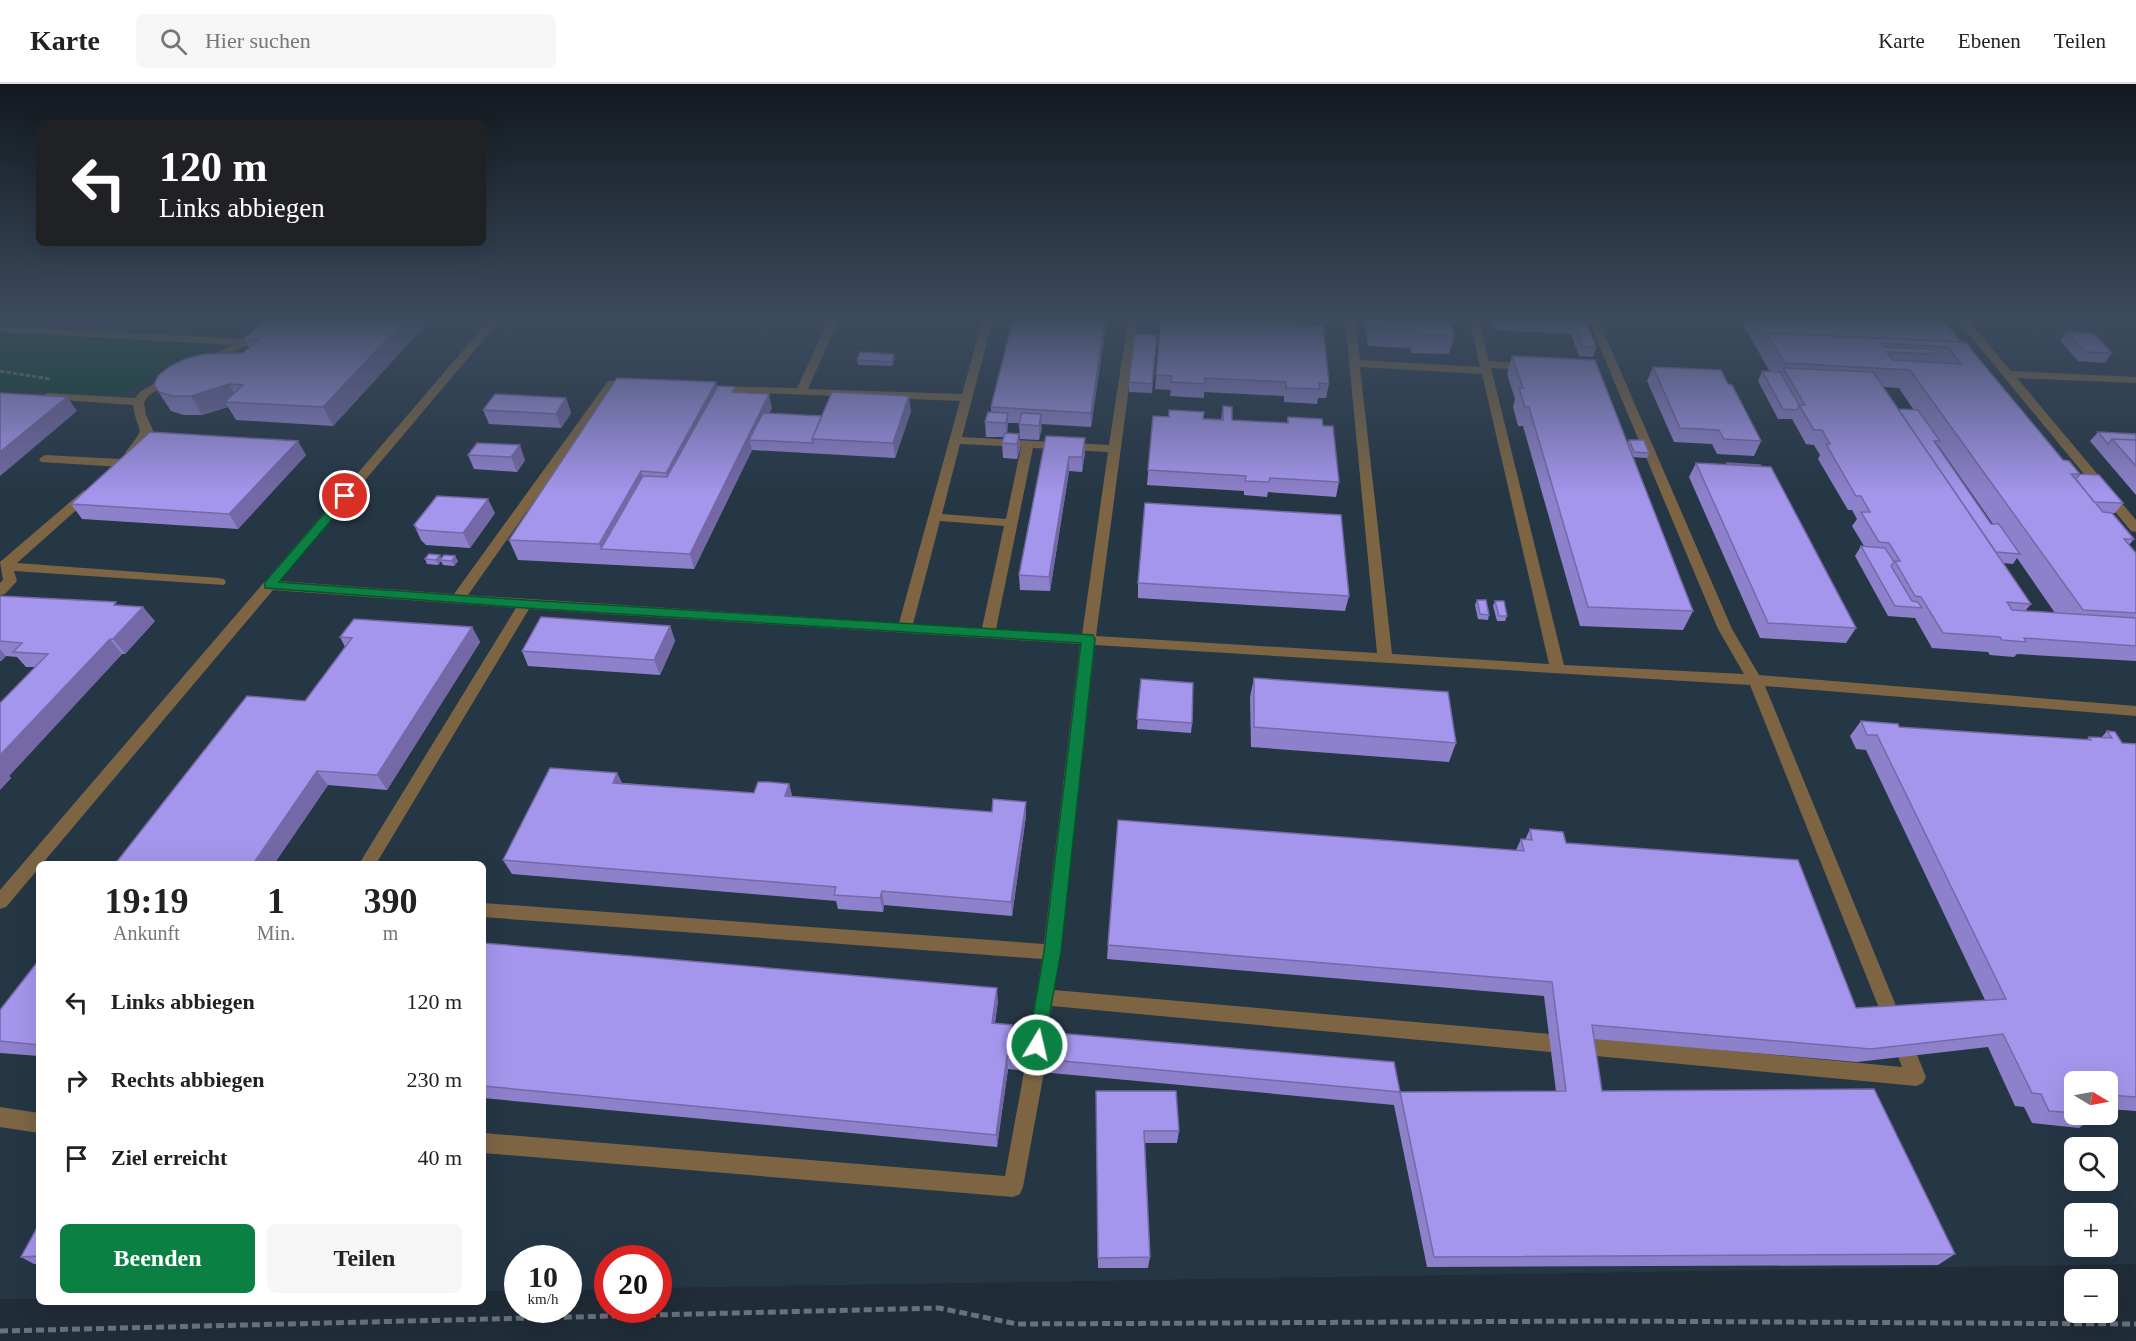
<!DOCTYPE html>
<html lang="de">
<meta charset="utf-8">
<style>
:root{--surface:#fff;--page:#f6f6f6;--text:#222;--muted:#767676;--line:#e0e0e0;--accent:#0b8043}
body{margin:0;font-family:Georgia,serif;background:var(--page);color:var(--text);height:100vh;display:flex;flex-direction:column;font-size:22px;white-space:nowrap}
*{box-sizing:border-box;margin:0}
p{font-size:20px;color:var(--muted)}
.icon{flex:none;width:33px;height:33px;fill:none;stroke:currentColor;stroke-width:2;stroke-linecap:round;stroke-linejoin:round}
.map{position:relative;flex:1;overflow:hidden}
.details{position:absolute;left:36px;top:777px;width:450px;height:444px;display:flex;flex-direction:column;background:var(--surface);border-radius:9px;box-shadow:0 6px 24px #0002}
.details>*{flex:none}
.guide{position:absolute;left:36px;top:36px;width:450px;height:126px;border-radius:9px;box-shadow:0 6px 24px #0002;background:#202124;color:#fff;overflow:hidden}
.needle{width:39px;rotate:100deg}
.tools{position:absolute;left:2064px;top:987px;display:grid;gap:12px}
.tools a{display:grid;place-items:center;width:54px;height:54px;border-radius:9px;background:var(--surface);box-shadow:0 6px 24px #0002;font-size:30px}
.speed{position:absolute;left:504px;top:1161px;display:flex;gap:12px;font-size:30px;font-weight:700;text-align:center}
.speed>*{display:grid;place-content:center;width:78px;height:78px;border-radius:50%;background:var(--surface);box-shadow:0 6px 24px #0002;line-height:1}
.speed small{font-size:15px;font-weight:400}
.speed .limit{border:9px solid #d22;background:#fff;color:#111}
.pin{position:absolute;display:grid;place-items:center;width:51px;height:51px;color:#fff;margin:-26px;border:3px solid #fff;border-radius:50%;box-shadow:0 2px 6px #0007}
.me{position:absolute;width:66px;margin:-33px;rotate:9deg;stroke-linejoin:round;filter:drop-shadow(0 0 4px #0008)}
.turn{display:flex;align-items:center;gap:21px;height:126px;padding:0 24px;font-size:27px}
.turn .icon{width:78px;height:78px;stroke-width:2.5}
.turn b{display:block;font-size:42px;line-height:51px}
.eta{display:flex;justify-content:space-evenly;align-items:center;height:102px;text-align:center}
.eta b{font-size:36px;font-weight:800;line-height:42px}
.action{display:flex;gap:12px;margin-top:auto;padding:12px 24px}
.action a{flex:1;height:69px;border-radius:9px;background:var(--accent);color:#fff;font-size:24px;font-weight:800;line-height:69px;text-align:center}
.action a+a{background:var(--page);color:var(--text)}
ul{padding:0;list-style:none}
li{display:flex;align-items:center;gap:18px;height:78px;padding:0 24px}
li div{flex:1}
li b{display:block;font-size:22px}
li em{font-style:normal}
header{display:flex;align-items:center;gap:36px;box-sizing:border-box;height:84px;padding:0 30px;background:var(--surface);border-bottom:2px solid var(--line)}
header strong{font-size:28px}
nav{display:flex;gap:33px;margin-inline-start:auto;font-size:21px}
.search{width:420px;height:54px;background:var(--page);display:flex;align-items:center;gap:15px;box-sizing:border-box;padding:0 21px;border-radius:9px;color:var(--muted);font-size:22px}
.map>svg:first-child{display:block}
</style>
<header>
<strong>Karte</strong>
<div class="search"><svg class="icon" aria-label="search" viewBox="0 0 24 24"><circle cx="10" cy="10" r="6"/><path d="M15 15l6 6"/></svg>Hier suchen</div>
<nav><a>Karte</a><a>Ebenen</a><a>Teilen</a></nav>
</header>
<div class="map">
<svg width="2136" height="1257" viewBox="0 0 2136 1257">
<rect width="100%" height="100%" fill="#202c37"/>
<path fill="#253645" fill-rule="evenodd" d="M0,235H2136V1180L659,1204L658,1174H608L607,1205L569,1206L568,1174H518L517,1207H483V780H39V1215H0ZM2074,998H2108V1030H2074ZM2074,1064H2108V1096H2074ZM2074,1130H2108V1162H2074Z"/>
<path fill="#0c412c" d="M0,249L191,259L199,262L202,266L201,272L186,282L115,311L0,305Z"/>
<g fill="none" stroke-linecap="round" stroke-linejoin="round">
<path stroke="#68727c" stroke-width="3" stroke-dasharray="4.5 2" stroke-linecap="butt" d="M0,287L50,295"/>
<path stroke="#68727c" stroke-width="5" stroke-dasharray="8 4" stroke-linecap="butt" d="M0,1247L939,1224L1017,1240L1604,1237L2136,1240"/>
<path fill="#7d6544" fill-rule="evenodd" d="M271,235H282L260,256L206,280L202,279V275L233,261L0,248V242L245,255L252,252Z
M490,235H501L280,497L454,510L608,297L632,296L638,299L636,301L615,302L468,511L899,539L960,317L716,307L712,306V302L797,304L829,235H839L808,305L962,310L983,235H993L962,353L1109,361L1128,235H1138L1096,552L1377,569L1345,235H1355L1360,276L1480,283L1469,235H1479L1489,277L1530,280L1535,283L1530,286L1491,284L1564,581L1744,590L1718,545L1588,235H1598L1732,545L1759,591L2136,622V632L1765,602L1901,934L1899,940L1892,942L1885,940L1883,934L1750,601L1095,561L1061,868L1054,906L1550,950L1557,953L1559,959L1557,965L1550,968L1052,922L1044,967L1037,970L1030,967L1028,961L1042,875L483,833V819L1044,860L1080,560L529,525L376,780H359L516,524L273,506L42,780H39V784L6,823L0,825V806ZM1360,283L1482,290L1549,580L1392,570ZM960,360L1021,363L1006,435L942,430ZM1033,364L1108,368L1082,551L996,545ZM940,437L1004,442L982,544L913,540Z
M1956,235H1967L2011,287L2136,293V299L2017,294L2136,436V448L2131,447Z
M173,290L177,291V295L149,311L144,318L146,331L153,346C149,357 142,369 131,373L125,369C148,339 138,354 133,321L48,315L42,312L48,309L135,314L141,307Z
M45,371L121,375L127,379L121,383L41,378L39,375Z
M87,406L93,410L91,413L17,479L219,494L224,495L226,498L224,501L14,487L17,497L5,510L0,511V499L3,496L0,478L83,407Z
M1585,953L1902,983L1898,972L1901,966L1908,963L1915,966L1926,993L1923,999L1916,1002L1585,971L1578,968L1576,962L1578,956Z
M1034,979L1041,982L1044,988L1023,1103L1020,1110L1013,1113L483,1069V1049L1005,1092L1024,988L1027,982Z
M0,1023L39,1029V1049L0,1043Z"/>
</g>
<path fill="#8e81cc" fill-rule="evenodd" d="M85,235H123L121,237Z
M266,235H431L333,342L236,336L228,323L202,331H184L171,327L154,301L243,269L249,264L244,255Z
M1013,235H1107L1091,343L1041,340L1039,356L1020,355L1019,339H1008L1007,350H1019L1020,365L1017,375L1003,374L1002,359L1004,353H986L985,338L991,328V323Z
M1161,235L1329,300L1326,314H1318L1317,320L1284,318V312L1204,308V314L1170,312L1171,306L1155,305Z
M1265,235H1321L1320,238Z
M1364,235H1450L1454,252L1449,270L1411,269L1410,264L1368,262Z
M1492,235H1585L1596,263L1593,273L1579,272L1571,250L1495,246Z
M1740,235H1942L2063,376L2080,390L2123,419L2115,429H2112L2134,455L2129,461L2136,469V577L2017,570L2014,573L1990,571L1988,568L1932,564L1915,534L1888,532L1855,472L1861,462H1864L1852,442L1857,435L1852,426H1848L1818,375L1820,371L1814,361L1806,360L1792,335H1778L1758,297L1762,287L1770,288ZM1883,303L1899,304L1913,325H1898ZM1938,361L1993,440H1991L1937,362ZM2017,474L2055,529L2025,527L2031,520L2003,479L2013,480Z
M2066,248L2112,269L2105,279L2078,277L2060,257Z
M1157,251L1152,309L1129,308V298Z
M1512,272L1627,359L1629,356L1649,369L1647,374L1633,373L1693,527L1683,546L1580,542L1523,342H1518L1513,323L1515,315L1507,290Z
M895,275L892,282L858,281L857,276Z
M1653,283L1728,300L1761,357L1754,372L1717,370L1712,360L1674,358L1647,297Z
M718,302L736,308L772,324L769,329L822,332L911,327L895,374L752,366L694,485L518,476L509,456Z
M566,314L571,329L561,344L489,340L483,326Z
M1223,322L1232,336L1287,339L1288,333L1323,342L1339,398L1336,413L1268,408L1267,413L1244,411V407L1147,401L1153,332L1221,335Z
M2098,348L2136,350V411L2090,357Z
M1046,352L1085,354V369L1082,388L1069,387L1050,507L1020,506L1019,491Z
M477,359L525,376L517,388L474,385L468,371Z
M306,371L238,445L82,435L71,420Z
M1696,379L1856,544L1846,559L1760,554L1689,393Z
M495,429L470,464L426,461L421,456L414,441Z
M442,474L458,477L454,482L443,481L441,477L438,481L427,480L425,475Z
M1138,499L1349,512L1345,527L1138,514Z
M0,512L118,521L155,537L125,570H122L9,692L11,694L0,706L35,583H26L17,573L6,572L1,577H0Z
M1477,516L1489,531L1488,536L1478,535L1475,521Z
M1495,517L1507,532L1505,537H1497L1493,522Z
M670,542L675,557L660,591L528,582L522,567Z
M472,543L480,558L387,706L328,701L274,780H115L305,617L345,563L340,553Z
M1254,594L1456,659L1449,678L1251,663L1250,613Z
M1141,595L1192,639L1191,649L1137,645Z
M1861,637L1899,643L2086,656L2089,653L2101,654L2107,647L2122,659L2136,660V1027L2108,1025V998H2074V1030H2097V1031L2079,1044L2032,1039L2024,1023L2015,1022L1988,963L1857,978L1594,955L1602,1007L1955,1170L1938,1181L1427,1183L1394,1021L1008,985L997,1063L483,1014V859L998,917L995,939L1012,941V945L1400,1008L1556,1007L1544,912L1107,875L1108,861L1516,766L1521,755L1525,756L1530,745L1566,759L1856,924L1985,916L1866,666L1856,665L1850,652Z
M617,689L622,699L754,709L789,700L792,712L1026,732L1012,832L884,821L883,828L838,825L836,817L512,790L503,776Z
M39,876V972L0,969V926Z
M1096,1007L1179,1047L1177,1059H1145L1150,1173L1148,1184H1098Z
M39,1140V1180H34L21,1173Z"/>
<path fill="#7469a6" d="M406,235H431L333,342L323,323Z
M1105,235H1107L1091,343V329Z
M894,270L895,275L892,282V278Z
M716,298L721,316L672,408L666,389Z
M229,300L240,318H225L228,323L202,331L191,312Z
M769,310L772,324L756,357L749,356L752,366L694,485L690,470Z
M909,312L911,327L895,374L893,359Z
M67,313L77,327L12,382L0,368Z
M566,314L571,329L561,344L556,330Z
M1008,329V343L1006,354V339Z
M1041,330L1042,345L1039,356V342Z
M1019,350L1020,365L1017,375V360Z
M1085,354V369L1082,388V373Z
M298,357L306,371L238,445L229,430Z
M520,361L525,376L517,388L511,373Z
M0,367L12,382L0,392Z
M1069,373V387L1050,507L1049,493Z
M641,387L647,407L601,465L599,460Z
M488,415L495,429L470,464L463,449Z
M440,471L442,476H440L441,477L438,481L436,476Z
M455,472L458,477L454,482L452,477Z
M143,523L155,537L125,570L113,555Z
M670,542L675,557L660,591L654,576Z
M472,543L480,558L387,706L377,691Z
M110,555L122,570L9,692L11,694L0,706V671Z
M0,565L6,572L1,577L0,576Z
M317,687L328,701L274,780H253Z
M617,689L624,704L613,699Z
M789,700L793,715L785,712Z
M1026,718V732L1012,832L1011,818Z
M882,807L884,821L883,828L880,814Z
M997,904L998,917L993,952L992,939Z
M1007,972L1008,985L997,1063L996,1051Z"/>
<path fill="#a596ed" stroke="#7469a6" stroke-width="1.5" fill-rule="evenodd" d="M266,235H406L323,323L225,318L243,301L229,300L191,312H172L159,308L154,301L158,292L169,283L185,275L204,270L243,269L258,256L244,255Z
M1013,235H1105L1091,329L991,323Z
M1161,235H1191L1323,241L1329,300L1319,299L1320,305L1286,304V298L1205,294V300L1171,298L1172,292L1156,291Z
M1371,235H1450L1454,252L1416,250L1414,245L1372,243Z
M1575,235H1585L1596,263L1582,262L1574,240Z
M1754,235H1942L1961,258L1767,249L1765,253Z
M2066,248L2093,249L2112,269L2085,268Z
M1767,249L1965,258L2063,376L2069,377L2080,390H2071L2103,428L2112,429L2134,455H2124L2136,469V529L2083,526L1910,286L1785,279ZM1881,259L1948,263L1961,280L1893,276L1887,268L1933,270L1930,265L1884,263Z
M1135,250L1157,251L1152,300L1129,298Z
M860,268L894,270L892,278L857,276Z
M1512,272L1595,276L1693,527L1588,523L1529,323H1525L1519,304H1523Z
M1653,283L1721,286L1728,300L1732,301L1761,357L1724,355L1719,346L1680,344Z
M1783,284L1873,288L2031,520L2007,518L2012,526L2136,534V562L2024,554L2026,558L2002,556L2000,553L1943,549L1921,513L1915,512L1895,477H1900L1889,459L1879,458L1861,428H1870L1861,412H1856L1826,360H1830L1822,346H1814L1799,321H1805Z
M1762,287L1780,288L1799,321L1797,326L1783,325Z
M617,294L716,298L666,389L641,387L599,460L509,456Z
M718,302L735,303L732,308L769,310L690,470L601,465L643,392L667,393Z
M832,308L909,312L893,359L812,355Z
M0,309L67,313L0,368Z
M495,310L566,314L556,330L483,326Z
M1223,322L1232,323V336L1288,339V333L1322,335L1323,342H1333L1339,398L1270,394L1269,398L1245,397L1246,392L1148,386L1153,332L1169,333V326L1204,328L1203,335L1223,336Z
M1898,325L1918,326L1940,357H1934L1991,440H1999L2020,470L1996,468Z
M988,328L1008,329L1006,339L985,338Z
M763,329L822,332L812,355L813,359L749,356Z
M1022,329L1041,330L1039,342L1019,340Z
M150,348L298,357L229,430L71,420Z
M2098,348L2136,350V356L2112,355L2108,360Z
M1005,349L1019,350L1017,360L1002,359Z
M1046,352L1085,354L1082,373H1069L1049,493L1019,491Z
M2112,355L2136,356V382Z
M1629,356H1644L1649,369L1634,368Z
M477,359L520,361L511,373L468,371Z
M1696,379L1771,383L1856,544L1768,539Z
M1727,379L1760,381L1761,382L1728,380Z
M2080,390L2099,391L2123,419L2094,418L2076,395Z
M437,412L488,415L463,449L419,446L414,441Z
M1145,419L1341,431L1349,512L1138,499Z
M1861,462L1885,464L1894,478L1891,482L1912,517L1918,518L1922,524L1895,522Z
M429,470L440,471L436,476L425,475Z
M444,471L455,472L452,477L440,476Z
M0,512L116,518L114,521L143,523L113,555H110L0,671V619L48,570L13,568L22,559L0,557Z
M1477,516H1486L1489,531L1480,530Z
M1495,517H1504L1507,532H1499Z
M541,533L670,542L654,576L522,567Z
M354,535L472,543L377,691L317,687L253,780H115L247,612L305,617L352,554L340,553Z
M1254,594L1448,608L1456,659L1254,643Z
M1141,595L1193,599L1192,639L1137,635Z
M1861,637L1898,640L1899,643L2091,656L2089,653L2112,654L2107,647L2115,648L2122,659L2136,660V1013L2108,1011V998H2074V1029L2049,1027L2041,1010L2032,1009L2003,950L1871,965L1592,941L1602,1007L1874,1005L1955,1170L1434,1173L1400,1008L1007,972L996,1051L483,1002V859L997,904L992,939L1012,941L1011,945L1394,978L1400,1008L1566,1007L1552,898L1108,861L1118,736L1524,767L1521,755L1532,756L1530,745L1563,748L1566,759L1798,776L1856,924L2006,915L1877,651H1867Z
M550,684L617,689L613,699L754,709L758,698H769L789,700L785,712L992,728L993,715L1026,718L1011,818L882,807L880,814L834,811L836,803L503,776Z
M39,876V961L0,957V926Z
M1096,1007H1176L1179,1047H1144L1150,1173L1098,1174Z
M39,1140V1172L21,1173Z"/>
<linearGradient id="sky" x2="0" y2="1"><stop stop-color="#12181e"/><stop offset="0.57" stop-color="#3c4b5e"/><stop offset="1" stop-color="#3c4b5e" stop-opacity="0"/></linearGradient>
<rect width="2136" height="411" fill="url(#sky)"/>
<path fill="#0b8043" stroke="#07532c" stroke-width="1.5" d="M345,409L351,412L349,415L279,498L525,516L1093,551L1095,555L1061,868L1043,966L1037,969L1031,966L1028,961L1044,868L1081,559L525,524L265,504V498L341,410Z"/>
</svg>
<div class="tools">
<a><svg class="needle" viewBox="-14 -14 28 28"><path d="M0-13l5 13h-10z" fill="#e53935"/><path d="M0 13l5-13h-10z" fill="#767676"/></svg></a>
<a><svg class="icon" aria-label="search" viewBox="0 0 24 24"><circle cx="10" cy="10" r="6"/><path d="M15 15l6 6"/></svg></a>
<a>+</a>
<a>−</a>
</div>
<div class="speed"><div>10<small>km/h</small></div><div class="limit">20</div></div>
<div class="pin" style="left:345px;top:412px;background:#d93025"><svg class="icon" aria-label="arrive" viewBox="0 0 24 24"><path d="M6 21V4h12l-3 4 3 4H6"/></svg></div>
<svg class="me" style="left:1037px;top:961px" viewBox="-20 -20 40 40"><circle r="17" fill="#0b8043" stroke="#fff" stroke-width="3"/><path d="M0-11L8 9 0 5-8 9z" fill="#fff"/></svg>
<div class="guide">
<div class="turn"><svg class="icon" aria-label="left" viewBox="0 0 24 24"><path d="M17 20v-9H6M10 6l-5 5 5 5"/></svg><div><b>120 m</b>Links abbiegen</div></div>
</div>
<section class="details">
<div class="eta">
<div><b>19:19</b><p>Ankunft</p></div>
<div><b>1</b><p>Min.</p></div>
<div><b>390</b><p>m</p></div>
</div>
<ul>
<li><svg class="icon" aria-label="left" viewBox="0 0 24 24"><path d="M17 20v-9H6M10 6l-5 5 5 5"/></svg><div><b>Links abbiegen</b></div><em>120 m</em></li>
<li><svg class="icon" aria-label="right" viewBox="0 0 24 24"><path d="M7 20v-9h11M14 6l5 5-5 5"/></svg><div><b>Rechts abbiegen</b></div><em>230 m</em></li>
<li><svg class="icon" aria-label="arrive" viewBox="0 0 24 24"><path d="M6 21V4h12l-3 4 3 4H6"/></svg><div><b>Ziel erreicht</b></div><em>40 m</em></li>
</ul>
<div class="action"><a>Beenden</a><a>Teilen</a></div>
</section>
</div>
